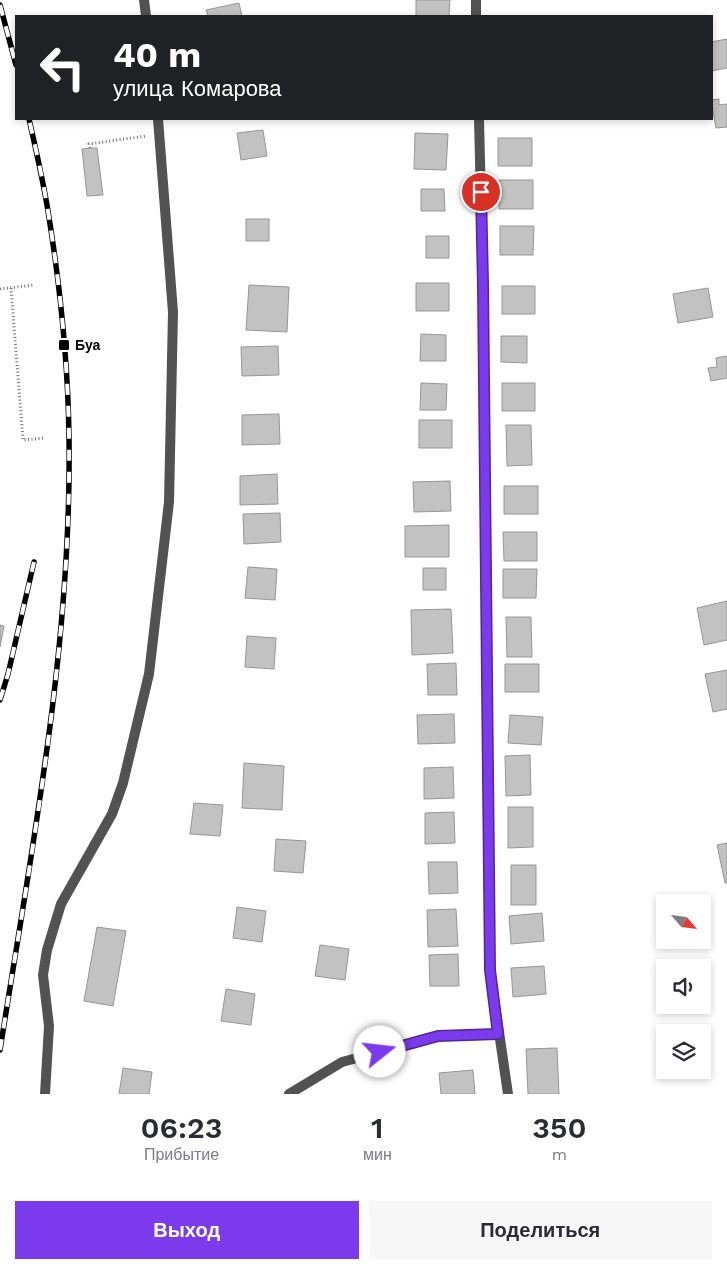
<!DOCTYPE html>
<html lang="ru">
<meta charset="utf-8">
<style>
:root{--surface:#fff;--page:#f7f7f7;--text:#2b2b33;--muted:#7c7c81;--accent:#7c3aed}
body{margin:0;font-family:"Work Sans",sans-serif;background:var(--page);color:var(--text);height:100vh;display:flex;flex-direction:column;font-size:19px;white-space:nowrap}
*{box-sizing:border-box;margin:0}
p{font-size:16px;color:var(--muted)}
.icon{flex:none;width:28px;height:28px;fill:none;stroke:currentColor;stroke-width:2;stroke-linecap:round;stroke-linejoin:round}
.map{position:relative;height:1094px;overflow:hidden}
.panel{display:flex;flex-direction:column;background:var(--surface);flex:1}
.panel>*{flex:none}
.guide{position:absolute;left:15px;top:15px;width:698px;height:105px;border-radius:0px;box-shadow:0 2px 8px #0003;background:#202124;color:#fff;overflow:hidden}
.needle{width:32px;rotate:118deg}
.controls{position:absolute;left:656px;top:894px;display:grid;gap:10px}
.controls a{display:grid;place-items:center;width:55px;height:55px;border-radius:0px;background:var(--surface);box-shadow:0 2px 8px #0003;font-size:25px}
.pin{position:absolute;display:grid;place-items:center;width:42px;height:42px;color:#fff;margin:-21px;border:2px solid #fff;border-radius:50%;box-shadow:0 1px 5px #0007}
.me{position:absolute;width:55px;margin:-28px;rotate:74deg;stroke-linejoin:round;filter:drop-shadow(0 0 4px #0008)}
.turn{display:flex;align-items:center;gap:18px;height:105px;padding:0 15px;font-size:22px}
.turn .icon{width:65px;height:65px;stroke-width:2.5}
.turn b{display:block;font-size:35px;line-height:42px}
.eta{display:flex;justify-content:space-evenly;align-items:center;height:85px;text-align:center}
.eta b{font-size:30px;font-weight:600;line-height:35px}
.button{display:flex;gap:10px;margin-top:auto;padding:10px 15px}
.button a{flex:1;height:58px;border-radius:0px;background:var(--accent);color:#fff;font-size:20px;font-weight:600;line-height:58px;text-align:center}
.button a+a{background:var(--page);color:var(--text)}
.map>svg:first-child{display:block}
</style>
<div class="map">
<svg width="727" height="1094" viewBox="0 0 727 1094">
<rect width="100%" height="100%" fill="#fff"/>
<path fill="#c2c2c2" stroke="#969696" d="M416,0H450L449,16H416Z
M239,3L242,16H208L206,10Z
M727,39V68L711,71V42Z
M719,99V105L727,104V127L716,128L711,100Z
M263,130L267,156L241,160L237,133Z
M415,133L448,134L446,170L414,169Z
M498,138H532V166H498Z
M90,148H97L103,195L87,196L82,149Z
M499,180H533V209H499Z
M421,189H444L445,211H421Z
M246,219H269V241H246Z
M500,226H534L533,255H500Z
M426,236H449V258H426Z
M416,283H449V311H416Z
M249,285L289,287L287,332L246,330Z
M502,286H535V314H502Z
M708,288L713,317L678,323L673,294Z
M421,334L446,335V361H420Z
M501,336H527V363L501,362Z
M278,346L279,375L242,376L241,347Z
M727,356V378L711,381L708,368L717,367L716,358Z
M421,383L447,384L446,410H420Z
M502,383H535V411H502Z
M279,414L280,444L242,445V415Z
M419,420H452V448H419Z
M506,425H531L532,465L507,466Z
M277,474L278,504L240,505V476Z
M450,481L451,511L414,512L413,482Z
M504,486H538V514H504Z
M280,513L281,542L244,544L243,514Z
M449,525V557H405V526Z
M503,532H537V561H504Z
M248,567L277,569L275,600L245,598Z
M423,568H446V590H423Z
M503,569H537L536,598H503Z
M727,601V640L704,645L697,608Z
M451,609L453,653L412,655L411,610Z
M506,617H531L532,657H507Z
M0,625L4,626L0,647Z
M247,636L276,638L274,669L245,667Z
M456,663L457,695H428L427,664Z
M505,664H539V692H505Z
M727,670V709L713,712L705,674Z
M454,714L455,743L418,744L417,715Z
M510,715L543,717L541,745L508,743Z
M530,755L531,795L506,796L505,756Z
M244,763L284,766L282,810L242,808Z
M453,767L454,798L424,799V768Z
M194,803L223,805L220,836L190,834Z
M508,807H533V847L508,848Z
M454,812L455,843L425,844V813Z
M276,839L306,841L303,873L274,871Z
M727,843V883H725L717,845Z
M428,862H457L458,893L429,894Z
M511,865H536V905H511Z
M237,907L266,911L262,942L233,938Z
M456,909L458,946L428,947L427,910Z
M542,913L544,941L511,944L509,916Z
M97,927L126,931L113,1006L84,1001Z
M320,945L349,949L345,980L315,976Z
M458,954L459,986H430L429,955Z
M544,966L546,994L513,997L511,968Z
M226,989L255,994L251,1025L221,1021Z
M557,1048L559,1094H528L526,1049Z
M123,1068L152,1072L149,1094H119Z
M473,1070L475,1094H441L439,1073Z"/>
<g fill="none" stroke-linecap="round" stroke-linejoin="round">
<path stroke="#747474" stroke-width="3" stroke-dasharray="1 2.5" stroke-linecap="butt" d="M90,148L89,144L146,136
M11,288L23,440L45,438
M0,289L34,285"/>
<path stroke="#525252" stroke-width="10" d="M144,0L146,16
M476,0V16
M479,119L483,284L490,970L508,1094
M45,1094L49,1026L43,975L47,950L61,904L112,814L123,783L149,674L169,502L173,312L158,119
M289,1094L342,1062L438,1036L498,1034"/>
<defs>
<path id="rail" d="M0,5L16,65
M0,700L8,674L34,562
M0,1050C32,847 72,643 69,437C68,362 60,285 48,211C43,180 36,150 29,119"/>
</defs>
<use href="#rail" stroke="#000" stroke-width="5.5"/>
<use href="#rail" stroke="#fff" stroke-width="4" stroke-dasharray="11" stroke-linecap="butt"/>
</g>
<g fill="none" stroke-linecap="round" stroke-linejoin="round">
<defs>
<path id="route" d="M380,1052L438,1036L498,1034L490,970L483,284L481,192"/>
</defs>
<use href="#route" stroke="#51269a" stroke-width="12"/>
<use href="#route" stroke="#7c3aed" stroke-width="9"/>
</g>
<rect fill="#000" stroke="#fff" stroke-width="2" x="58" y="339" width="12" height="12" rx="2.5"/>
<g text-anchor="middle" stroke-width="4" stroke-linejoin="round" paint-order="stroke">
<g font-size="14" font-weight="bold" fill="#000" stroke="#fff" text-anchor="start">
<text x="75" y="350">Буа</text>
</g>
</g>
</svg>
<div class="controls">
<a><svg class="needle" viewBox="-14 -14 28 28"><path d="M0-13l5 13h-10z" fill="#e53935"/><path d="M0 13l5-13h-10z" fill="#7c7c81"/></svg></a>
<a><svg class="icon" aria-label="sound" viewBox="0 0 24 24"><path d="M4 9h4l5-4v14l-5-4H4zM17 9q2 3 0 6"/></svg></a>
<a><svg class="icon" aria-label="layers" viewBox="0 0 24 24"><path d="M12 4l9 5-9 5-9-5zM3 14l9 5 9-5"/></svg></a>
</div>
<div class="pin" style="left:481px;top:192px;background:#d93025"><svg class="icon" aria-label="arrive" viewBox="0 0 24 24"><path d="M6 21V4h12l-3 4 3 4H6"/></svg></div>
<svg class="me" style="left:380px;top:1052px" viewBox="-20 -20 40 40"><circle r="19" fill="#fff"/><path d="M0-13L10 11 0 6-10 11z" fill="#7c3aed"/></svg>
<div class="guide">
<div class="turn"><svg class="icon" aria-label="left" viewBox="0 0 24 24"><path d="M17 20v-9H6M10 6l-5 5 5 5"/></svg><div><b>40 m</b>улица Комарова</div></div>
</div>
</div>
<section class="panel">
<div class="eta">
<div><b>06:23</b><p>Прибытие</p></div>
<div><b>1</b><p>мин</p></div>
<div><b>350</b><p>m</p></div>
</div>
<div class="button"><a>Выход</a><a>Поделиться</a></div>
</section>
